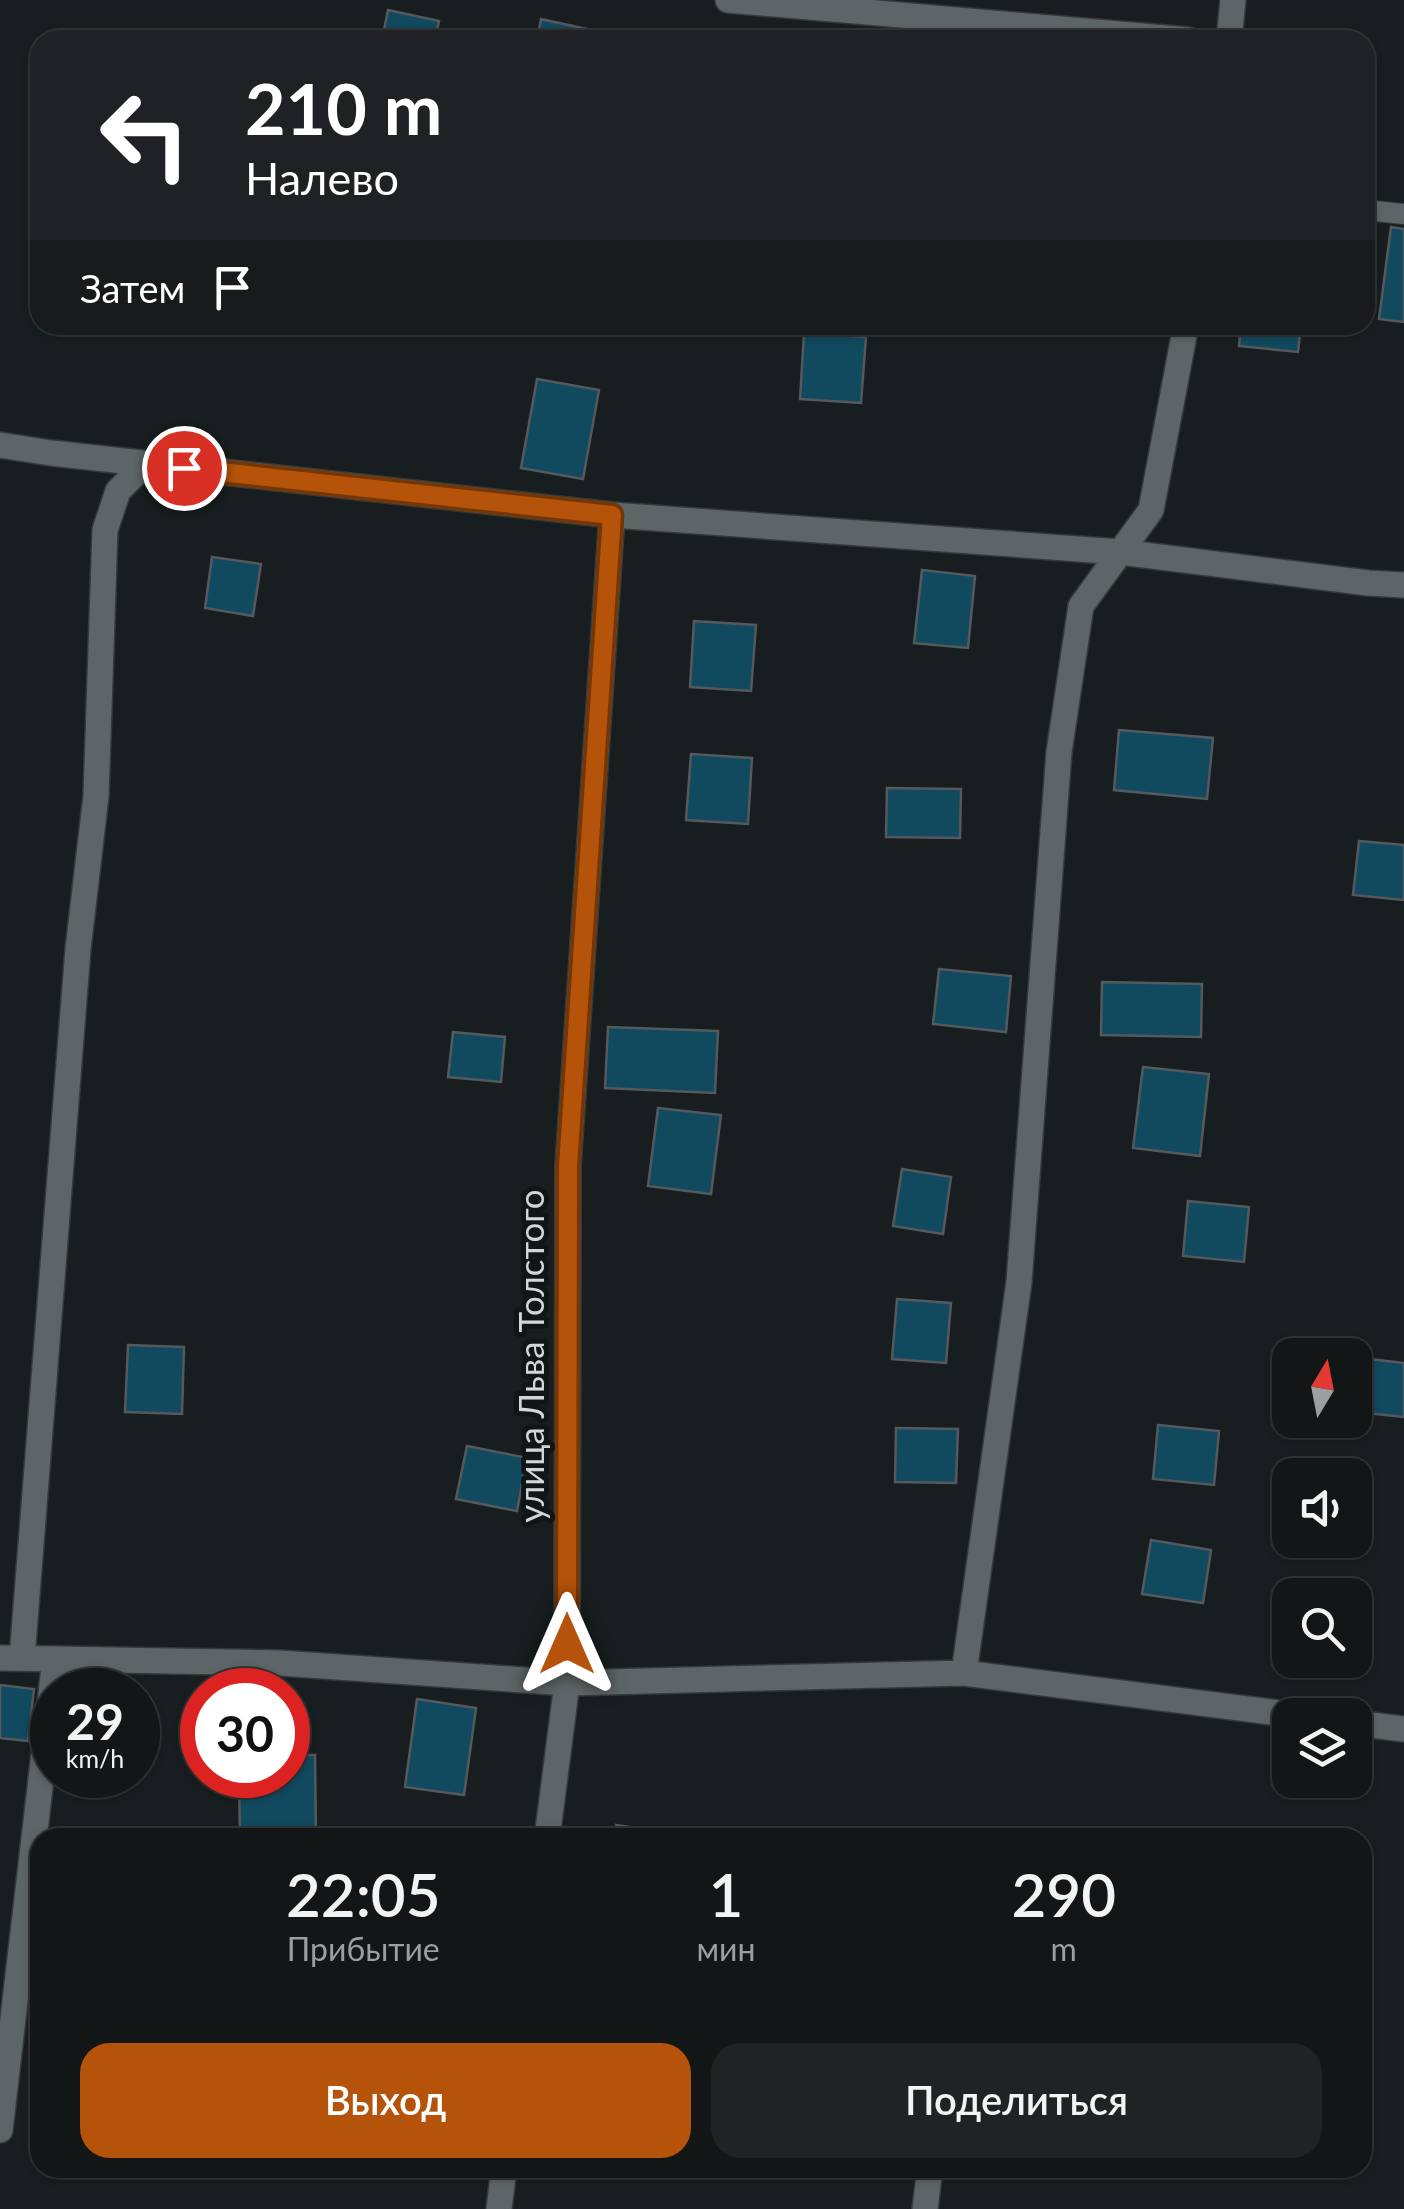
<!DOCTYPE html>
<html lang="ru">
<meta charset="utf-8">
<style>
:root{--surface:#121617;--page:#1f2324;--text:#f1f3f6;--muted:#9c9fa1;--line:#313536;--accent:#b45309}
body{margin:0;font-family:Lato,sans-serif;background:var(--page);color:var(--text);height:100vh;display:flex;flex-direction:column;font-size:38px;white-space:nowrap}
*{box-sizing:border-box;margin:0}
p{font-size:32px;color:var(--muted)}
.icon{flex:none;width:55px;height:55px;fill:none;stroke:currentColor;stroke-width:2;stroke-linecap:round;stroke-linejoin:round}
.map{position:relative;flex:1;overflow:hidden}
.sheet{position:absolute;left:30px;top:1828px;width:1342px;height:350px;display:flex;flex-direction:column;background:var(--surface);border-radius:30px;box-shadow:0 2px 8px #0004,0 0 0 2px var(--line)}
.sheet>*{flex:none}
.top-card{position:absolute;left:30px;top:30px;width:1345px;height:305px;border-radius:30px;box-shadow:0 2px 8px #0004,0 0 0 2px var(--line);background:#202124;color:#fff;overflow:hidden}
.needle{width:65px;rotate:10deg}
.controls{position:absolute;left:1272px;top:1338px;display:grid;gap:20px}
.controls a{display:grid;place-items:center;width:100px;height:100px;border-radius:20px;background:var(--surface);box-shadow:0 2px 8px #0004,0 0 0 2px var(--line);font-size:50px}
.speed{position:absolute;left:30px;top:1668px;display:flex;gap:20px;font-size:50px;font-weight:700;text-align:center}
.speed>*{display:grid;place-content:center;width:130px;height:130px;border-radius:50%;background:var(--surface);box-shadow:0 2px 8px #0004,0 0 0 2px var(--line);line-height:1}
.speed small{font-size:25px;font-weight:400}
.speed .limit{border:15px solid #d22;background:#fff;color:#111}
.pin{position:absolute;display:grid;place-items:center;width:85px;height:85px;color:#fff;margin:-42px;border:5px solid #fff;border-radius:50%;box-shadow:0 2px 10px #0007}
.me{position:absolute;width:110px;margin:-55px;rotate:0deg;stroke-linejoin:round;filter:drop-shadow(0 0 8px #0008)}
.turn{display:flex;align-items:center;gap:35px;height:210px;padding:0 50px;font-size:45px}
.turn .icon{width:130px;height:130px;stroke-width:2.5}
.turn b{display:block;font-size:70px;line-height:85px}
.then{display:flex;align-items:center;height:95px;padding:0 50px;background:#0003;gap:20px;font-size:38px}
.eta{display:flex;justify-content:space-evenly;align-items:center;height:170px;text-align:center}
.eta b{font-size:60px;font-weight:600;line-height:70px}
.cta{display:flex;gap:20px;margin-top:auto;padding:20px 50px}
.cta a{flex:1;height:115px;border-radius:30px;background:var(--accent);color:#fff;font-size:40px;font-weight:600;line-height:115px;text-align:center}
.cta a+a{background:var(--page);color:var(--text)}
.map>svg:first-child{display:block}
</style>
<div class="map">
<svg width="1404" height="2209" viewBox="0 0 1404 2209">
<rect width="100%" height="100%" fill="#181e1f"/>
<path fill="#11495f" stroke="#53595c" stroke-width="2.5" d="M388,10L439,21L435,40H382Z
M541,19L596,31L594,40H537Z
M1391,227L1404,229V322L1379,319Z
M1241,325H1301L1298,352L1239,346Z
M804,333L866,337L861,403L800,399Z
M537,379L599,390L583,479L521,468Z
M212,557L261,564L253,616L205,608Z
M922,570L975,576L968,648L914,643Z
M694,621L756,625L751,691L690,687Z
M1119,730L1213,738L1207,799L1114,790Z
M691,754L752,758L748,824L686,820Z
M887,788L961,789L960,838L886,837Z
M1359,841L1404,845V900L1353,895Z
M939,969L1011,976L1006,1032L933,1024Z
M1102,982L1202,984L1201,1037L1101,1035Z
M608,1027L718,1031L715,1093L605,1088Z
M453,1032L505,1037L501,1082L448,1077Z
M1143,1067L1209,1074L1200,1156L1133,1148Z
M658,1108L721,1115L711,1194L648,1186Z
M902,1169L951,1177L943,1234L893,1226Z
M1188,1201L1249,1207L1244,1262L1183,1256Z
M897,1299L951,1303L946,1363L892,1359Z
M128,1345L184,1347L182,1414L125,1412Z
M1370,1359L1404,1363V1417L1365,1413Z
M1158,1425L1219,1431L1214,1485L1153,1479Z
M896,1428L958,1429L956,1483L895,1482Z
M467,1446L527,1458L517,1511L456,1499Z
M1151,1540L1211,1550L1203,1603L1142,1594Z
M0,1685L34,1689L28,1741L0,1738Z
M417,1699L476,1708L464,1795L405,1787Z
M288,1755H315L316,1838H240L239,1775H288Z
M616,1825L703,1838H614Z"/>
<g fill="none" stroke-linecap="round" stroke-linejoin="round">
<defs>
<path id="service" d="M1365,210L1404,214"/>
<path id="minor" d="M728,0L1188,40
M1229,40L1233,0
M0,445L51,453L612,515L1120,552L1368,583L1404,585
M0,1658L280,1663L567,1683L964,1673L1295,1715
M22,1658L78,949L96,796L105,530L118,491L145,464
M964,1673L1019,1282L1059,752L1081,606L1151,510L1186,325
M1355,1723L1404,1729
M547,1838L567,1683L568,1166L612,515
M0,2130L55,1659
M499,2209L504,2168
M925,2209L930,2168"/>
</defs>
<use href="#service" stroke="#35393a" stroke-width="22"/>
<use href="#minor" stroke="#35393a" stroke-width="28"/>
<use href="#service" stroke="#5e6566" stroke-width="20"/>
<use href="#minor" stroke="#5e6566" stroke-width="25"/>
</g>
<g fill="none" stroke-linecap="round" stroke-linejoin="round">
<defs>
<path id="route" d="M184,468L612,515L568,1166L567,1644"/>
</defs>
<use href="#route" stroke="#753606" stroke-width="25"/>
<use href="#route" stroke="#b45309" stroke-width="18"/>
</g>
<g text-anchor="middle" stroke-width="10" stroke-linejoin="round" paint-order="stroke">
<g font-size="35" fill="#d2d6d6" stroke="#101516">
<text transform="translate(532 1356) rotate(-90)" y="12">улица Льва Толстого</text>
</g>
</g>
</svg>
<div class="controls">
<a><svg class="needle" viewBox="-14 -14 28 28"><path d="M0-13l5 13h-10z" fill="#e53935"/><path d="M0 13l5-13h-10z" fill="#9c9fa1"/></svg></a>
<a><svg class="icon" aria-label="sound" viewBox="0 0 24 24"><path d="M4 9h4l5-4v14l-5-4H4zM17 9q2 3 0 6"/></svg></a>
<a><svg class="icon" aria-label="search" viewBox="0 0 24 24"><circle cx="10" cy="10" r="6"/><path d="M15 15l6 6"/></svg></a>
<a><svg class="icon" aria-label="layers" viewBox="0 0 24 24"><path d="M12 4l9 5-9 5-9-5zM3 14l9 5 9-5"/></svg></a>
</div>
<div class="speed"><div>29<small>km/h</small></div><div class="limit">30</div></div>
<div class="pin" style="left:184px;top:468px;background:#d93025"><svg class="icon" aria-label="arrive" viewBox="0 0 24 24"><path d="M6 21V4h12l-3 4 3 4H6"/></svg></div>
<svg class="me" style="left:567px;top:1644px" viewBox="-20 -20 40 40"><path d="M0-17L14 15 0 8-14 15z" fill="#b45309" stroke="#fff" stroke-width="4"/></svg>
<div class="top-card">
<div class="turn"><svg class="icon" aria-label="left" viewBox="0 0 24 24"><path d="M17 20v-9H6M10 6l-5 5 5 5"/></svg><div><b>210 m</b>Налево</div></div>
<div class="then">Затем<svg class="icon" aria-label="arrive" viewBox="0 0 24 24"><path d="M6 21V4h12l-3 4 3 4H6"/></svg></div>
</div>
<section class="sheet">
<div class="eta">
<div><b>22:05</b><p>Прибытие</p></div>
<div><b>1</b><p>мин</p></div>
<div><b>290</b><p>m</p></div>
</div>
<div class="cta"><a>Выход</a><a>Поделиться</a></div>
</section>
</div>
